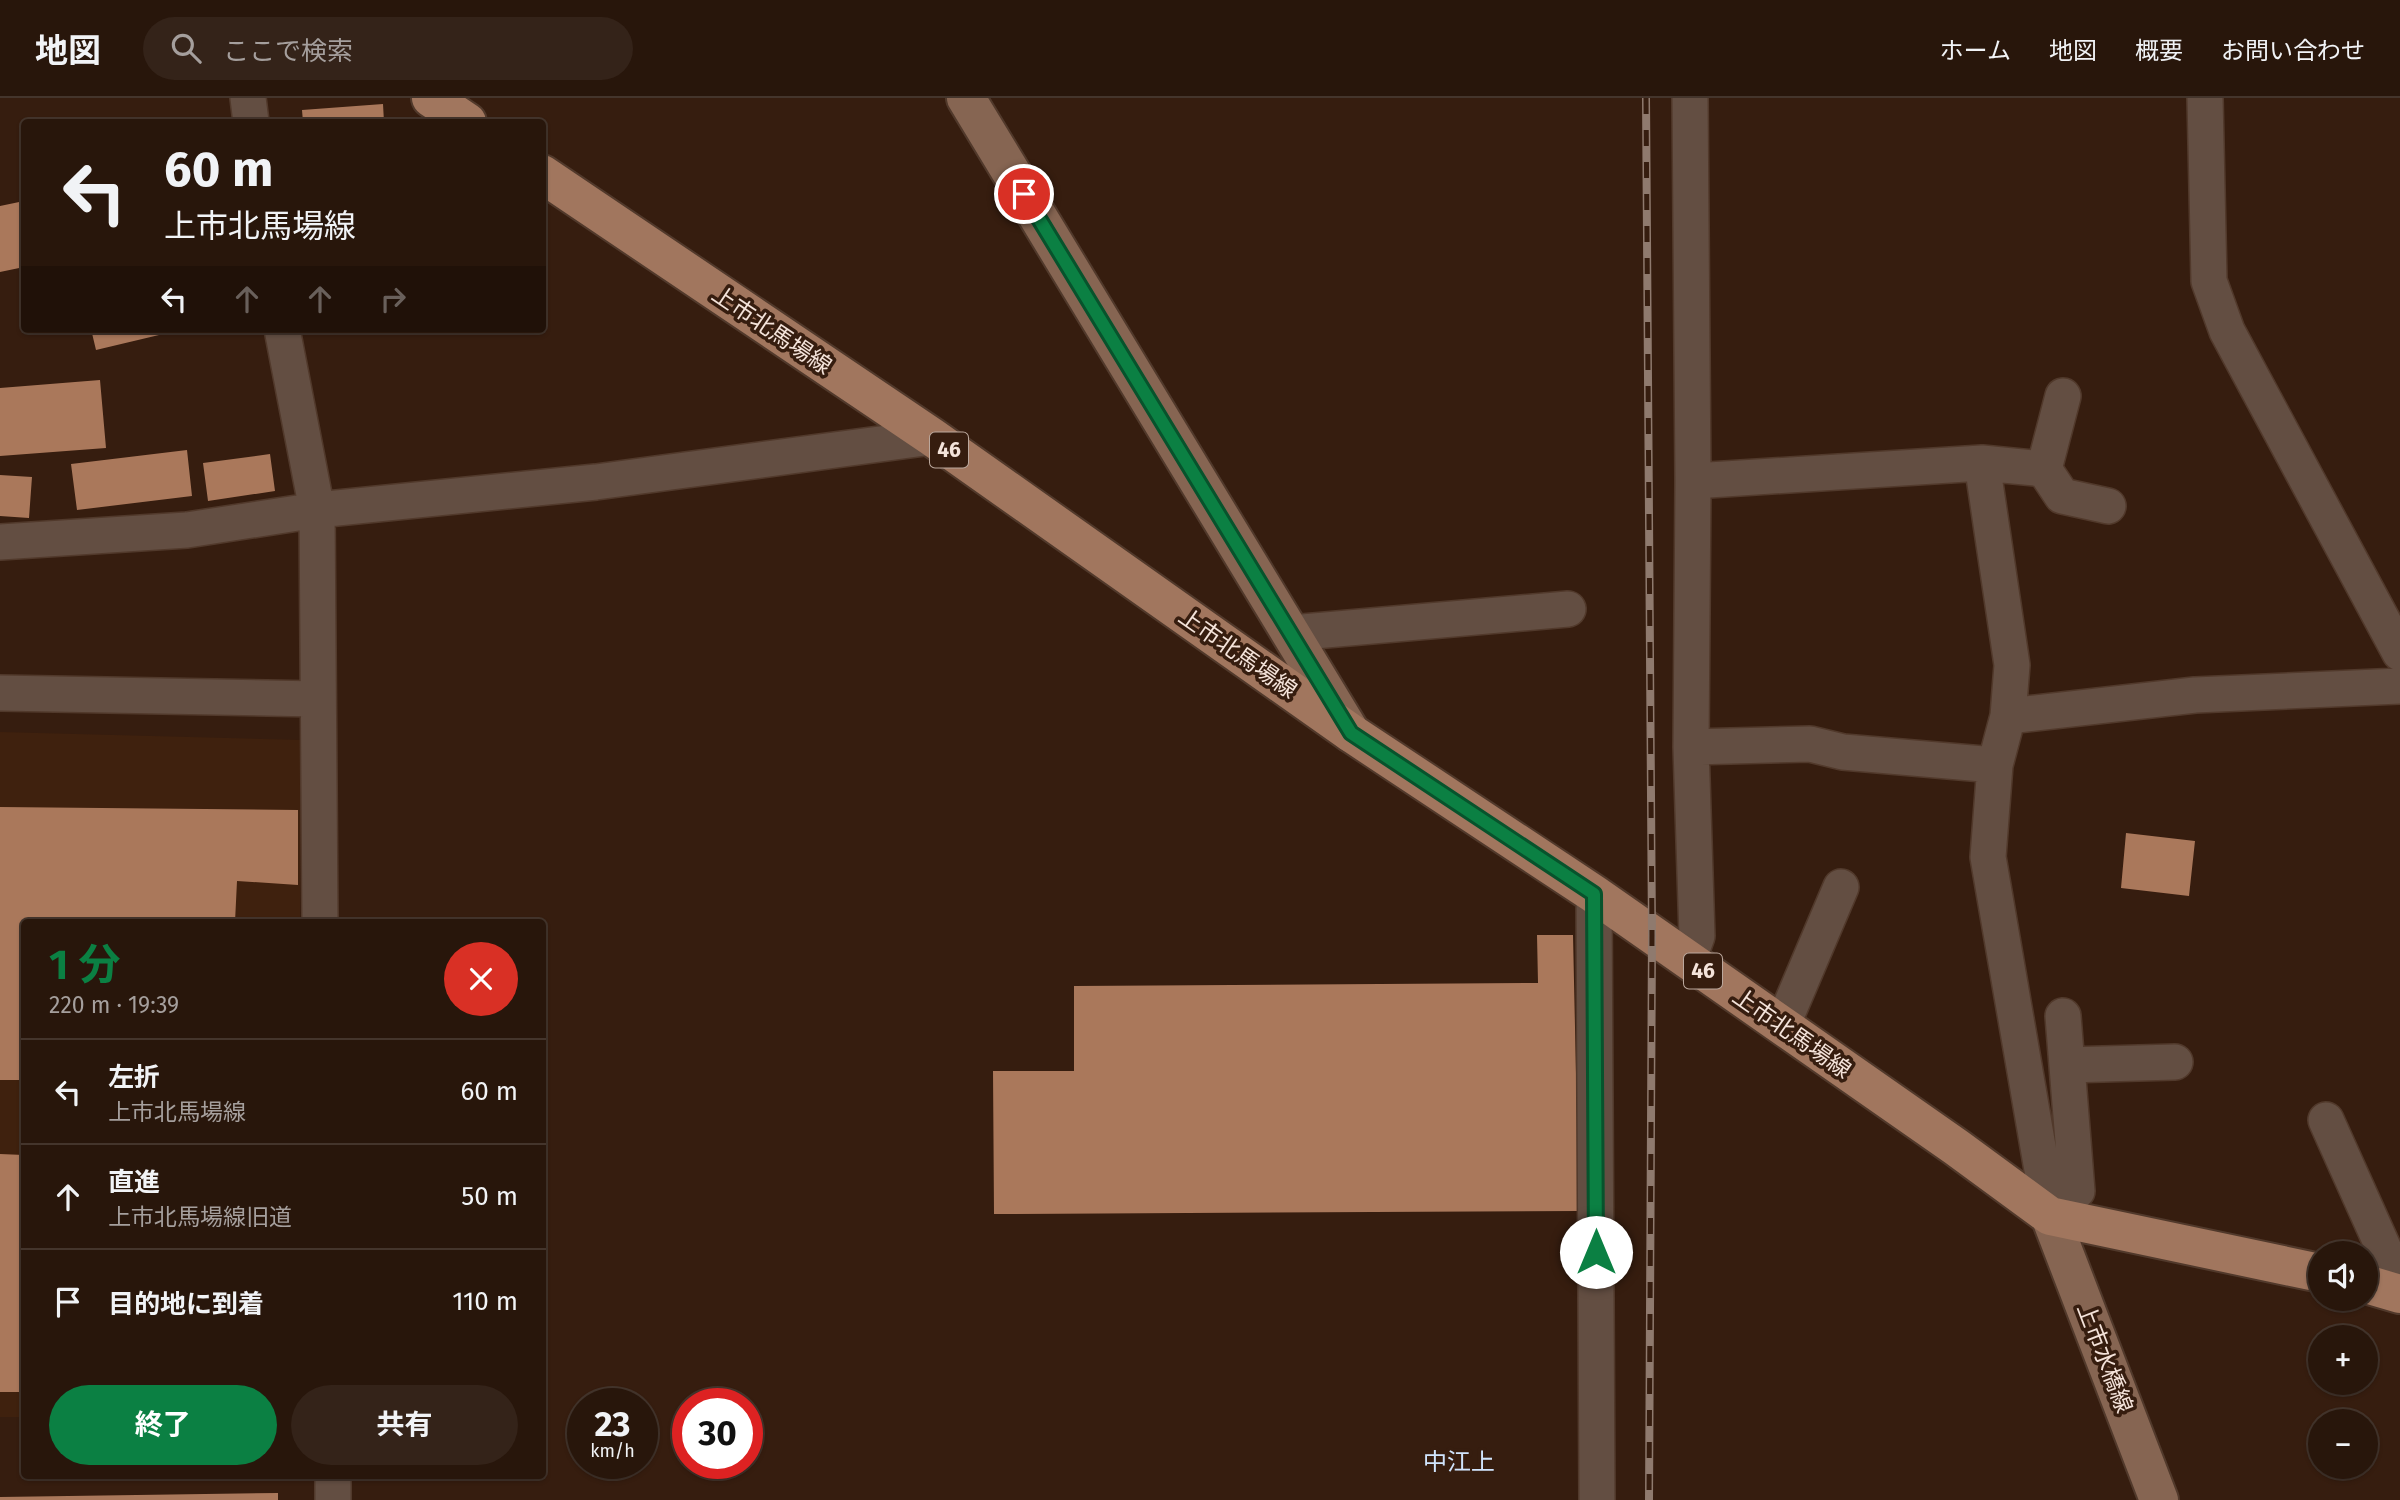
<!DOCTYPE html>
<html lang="ja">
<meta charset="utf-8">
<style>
:root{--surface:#28160b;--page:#342319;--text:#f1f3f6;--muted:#a59f9d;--line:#44352c;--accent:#0b8043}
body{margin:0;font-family:"Fira Sans","Noto Sans JP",sans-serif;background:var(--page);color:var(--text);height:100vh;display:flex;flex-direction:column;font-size:26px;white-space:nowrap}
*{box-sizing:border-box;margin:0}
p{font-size:23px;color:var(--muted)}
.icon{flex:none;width:38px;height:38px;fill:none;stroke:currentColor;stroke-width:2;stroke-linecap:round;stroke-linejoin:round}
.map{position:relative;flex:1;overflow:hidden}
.drawer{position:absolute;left:21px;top:821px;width:525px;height:560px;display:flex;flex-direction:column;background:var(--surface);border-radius:7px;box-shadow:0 2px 5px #0004,0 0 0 2px var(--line)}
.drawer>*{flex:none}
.top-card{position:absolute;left:21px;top:21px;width:525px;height:214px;border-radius:7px;box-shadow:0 2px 5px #0004,0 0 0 2px var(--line);background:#28160b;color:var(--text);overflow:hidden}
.tools{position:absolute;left:2308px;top:1143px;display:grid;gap:14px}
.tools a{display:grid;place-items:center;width:70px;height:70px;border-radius:50%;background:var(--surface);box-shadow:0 2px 5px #0004,0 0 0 2px var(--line);font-size:35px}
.speed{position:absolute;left:567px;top:1290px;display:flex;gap:14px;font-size:35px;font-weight:700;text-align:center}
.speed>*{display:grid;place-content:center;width:91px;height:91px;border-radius:50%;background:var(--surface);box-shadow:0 2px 5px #0004,0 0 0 2px var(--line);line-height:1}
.speed small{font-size:18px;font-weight:400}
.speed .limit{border:10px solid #d22;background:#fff;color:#111}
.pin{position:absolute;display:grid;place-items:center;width:60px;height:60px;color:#fff;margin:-30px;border:4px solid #fff;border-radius:50%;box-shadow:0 2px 7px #0007}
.me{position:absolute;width:77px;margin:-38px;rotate:0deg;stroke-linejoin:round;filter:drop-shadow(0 0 5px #0008)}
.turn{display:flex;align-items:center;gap:24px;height:147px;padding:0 28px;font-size:32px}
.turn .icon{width:91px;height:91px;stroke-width:2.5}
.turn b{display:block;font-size:49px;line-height:60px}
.lanes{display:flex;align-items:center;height:66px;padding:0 28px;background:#0003;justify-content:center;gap:35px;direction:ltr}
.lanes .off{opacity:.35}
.round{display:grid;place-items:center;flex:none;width:74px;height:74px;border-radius:37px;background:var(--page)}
.headline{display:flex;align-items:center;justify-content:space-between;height:119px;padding:0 28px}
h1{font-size:42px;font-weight:700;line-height:52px;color:var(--accent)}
.button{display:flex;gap:14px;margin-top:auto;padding:14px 28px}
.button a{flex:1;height:80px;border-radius:42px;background:var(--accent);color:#fff;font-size:28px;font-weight:700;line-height:80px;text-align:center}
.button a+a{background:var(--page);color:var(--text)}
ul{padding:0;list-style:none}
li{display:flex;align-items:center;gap:21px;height:105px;padding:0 28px;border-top:2px solid var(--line)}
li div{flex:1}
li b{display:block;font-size:26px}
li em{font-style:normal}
header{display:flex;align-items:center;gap:42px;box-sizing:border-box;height:98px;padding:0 35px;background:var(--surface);border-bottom:2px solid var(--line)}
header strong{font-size:33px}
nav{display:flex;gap:38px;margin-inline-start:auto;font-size:24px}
.search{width:490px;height:63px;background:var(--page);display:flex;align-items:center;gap:18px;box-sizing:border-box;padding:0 24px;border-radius:38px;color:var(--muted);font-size:26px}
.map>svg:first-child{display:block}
</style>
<header>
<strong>地図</strong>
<div class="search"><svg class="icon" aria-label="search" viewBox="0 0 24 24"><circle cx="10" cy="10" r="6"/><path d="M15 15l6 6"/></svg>ここで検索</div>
<nav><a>ホーム</a><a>地図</a><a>概要</a><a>お問い合わせ</a></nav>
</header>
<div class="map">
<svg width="2400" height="1402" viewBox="0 0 2400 1402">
<rect width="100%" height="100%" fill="#361d0f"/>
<path fill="#3f210e" d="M0,634L301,642L300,824H24V1319H0Z"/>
<path fill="#aa785b" d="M383,6L384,24H303L302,12Z
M24,103V169L0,174V108Z
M91,231H180V232L96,252Z
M100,282L106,350L0,358V290Z
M187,352L192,398L77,412L71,366Z
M270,356L275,393L208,403L203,365Z
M0,377L32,379L29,420L0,418Z
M0,709L298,712V787L237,783L235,824H24V982H0Z
M2126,735L2195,743L2189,798L2121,790Z
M1537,837H1573L1579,1113L994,1116L993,973H1074V888L1538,885Z
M0,1056L24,1057V1294H0Z
M278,1395V1402H0V1399Z"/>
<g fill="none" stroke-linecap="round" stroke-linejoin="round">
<defs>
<path id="street" d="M248,0L251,24
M1690,0L1693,383L1691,649
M2205,0L2209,183L2227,233L2400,555
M282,231L317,412L320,824
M2044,371L2062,398L2108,408
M1693,383L1982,365
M0,444L187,432L317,412L596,384L932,339
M1291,535L1568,511
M0,595L318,601
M2008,618L2012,567L1982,365L2044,371L2063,298
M1594,796L1597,1402
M1688,863L1697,838L1691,649L1810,646L1843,654L1995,667
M1782,928L1841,789
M2067,967L2175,964
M2326,1022L2400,1187
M2050,1118L1988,759L1995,667L2008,618L2195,597L2400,588
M2050,1118L2077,1093L2063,918
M333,1402V1377"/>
<path id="secondary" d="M966,0L1351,635
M2050,1118L2159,1402"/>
<path id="primary" d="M431,0L467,24
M542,76L932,339L1351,635L1594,796L1956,1049L2050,1118L2320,1175
M2366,1186L2400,1196"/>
</defs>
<use href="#street" stroke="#51392b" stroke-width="38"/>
<use href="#secondary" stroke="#51392b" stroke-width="42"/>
<use href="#primary" stroke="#51392b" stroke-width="42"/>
<use href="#street" stroke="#634e42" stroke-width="35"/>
<use href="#secondary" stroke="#866552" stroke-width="38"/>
<use href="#primary" stroke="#a1765e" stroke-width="38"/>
<defs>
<path id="rail" d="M1646,0L1652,837L1649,1402"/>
</defs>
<use href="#rail" stroke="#8f7a6e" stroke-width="8"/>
<use href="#rail" stroke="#361d0f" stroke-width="5" stroke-dasharray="16" stroke-linecap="butt"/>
</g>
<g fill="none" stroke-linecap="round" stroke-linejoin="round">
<defs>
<path id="route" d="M1024,96L1351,635L1594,796L1596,1154"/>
</defs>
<use href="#route" stroke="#07532c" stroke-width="18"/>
<use href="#route" stroke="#0b8043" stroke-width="12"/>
</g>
<g text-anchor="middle" stroke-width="7" stroke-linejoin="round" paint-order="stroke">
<g fill="#361d0f" stroke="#bba89d" stroke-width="2">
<rect x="930" y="334.5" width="38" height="35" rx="5"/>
<rect x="1684" y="855.5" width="38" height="35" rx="5"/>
</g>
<g font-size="21" font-weight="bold" fill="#f4e3da">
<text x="949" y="359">46</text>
<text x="1703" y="880">46</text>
</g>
<g font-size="23" fill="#f4e3da" stroke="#361d0f">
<text transform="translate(772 232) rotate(34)" y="8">上市北馬場線</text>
<text transform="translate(1238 555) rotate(35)" y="8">上市北馬場線</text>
<text transform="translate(1792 935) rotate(35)" y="8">上市北馬場線</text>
<text transform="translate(2105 1260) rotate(69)" y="8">上市水橋線</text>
</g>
<g font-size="24" fill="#d0e4fc" stroke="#361d0f">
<text x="1459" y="1372">中江上</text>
</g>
</g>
</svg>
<div class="tools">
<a><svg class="icon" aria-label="sound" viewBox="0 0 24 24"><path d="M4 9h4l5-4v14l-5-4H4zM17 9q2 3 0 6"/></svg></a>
<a>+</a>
<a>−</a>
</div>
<div class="speed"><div>23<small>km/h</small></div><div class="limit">30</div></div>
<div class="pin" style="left:1024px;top:96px;background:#d93025"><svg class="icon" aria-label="arrive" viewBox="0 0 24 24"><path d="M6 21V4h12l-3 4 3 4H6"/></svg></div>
<svg class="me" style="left:1596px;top:1154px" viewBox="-20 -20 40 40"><circle r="19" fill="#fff"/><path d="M0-13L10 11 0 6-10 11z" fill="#0b8043"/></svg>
<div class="top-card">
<div class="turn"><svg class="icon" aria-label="left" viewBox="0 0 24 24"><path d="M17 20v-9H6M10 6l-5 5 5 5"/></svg><div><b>60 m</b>上市北馬場線</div></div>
<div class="lanes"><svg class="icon" aria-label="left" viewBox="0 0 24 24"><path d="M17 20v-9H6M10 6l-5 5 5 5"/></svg><svg class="icon off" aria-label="ahead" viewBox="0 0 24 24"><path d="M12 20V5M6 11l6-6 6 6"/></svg><svg class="icon off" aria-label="ahead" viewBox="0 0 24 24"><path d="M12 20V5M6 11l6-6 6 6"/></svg><svg class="icon off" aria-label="right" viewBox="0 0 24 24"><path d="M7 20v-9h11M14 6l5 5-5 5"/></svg></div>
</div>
<section class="drawer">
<div class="headline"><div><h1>1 分</h1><p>220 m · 19:39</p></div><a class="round" style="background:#d93025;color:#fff"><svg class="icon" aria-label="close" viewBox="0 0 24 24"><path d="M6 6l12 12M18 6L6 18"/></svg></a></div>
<ul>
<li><svg class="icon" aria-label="left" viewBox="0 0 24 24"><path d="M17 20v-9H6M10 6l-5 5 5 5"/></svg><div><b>左折</b><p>上市北馬場線</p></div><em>60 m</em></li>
<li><svg class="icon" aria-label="ahead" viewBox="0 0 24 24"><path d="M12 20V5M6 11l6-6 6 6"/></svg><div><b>直進</b><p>上市北馬場線旧道</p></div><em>50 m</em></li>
<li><svg class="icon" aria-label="arrive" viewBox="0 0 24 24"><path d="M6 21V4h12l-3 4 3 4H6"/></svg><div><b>目的地に到着</b></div><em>110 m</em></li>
</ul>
<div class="button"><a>終了</a><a>共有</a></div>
</section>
</div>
